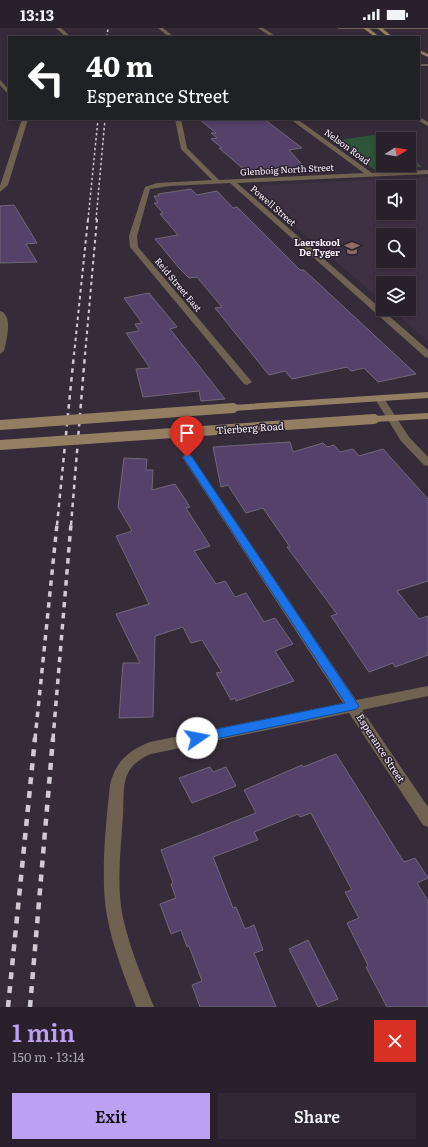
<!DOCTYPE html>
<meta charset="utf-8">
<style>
:root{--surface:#28212b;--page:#302933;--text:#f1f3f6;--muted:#a5a3a9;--line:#443e47;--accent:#bca0f2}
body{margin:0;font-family:Literata,serif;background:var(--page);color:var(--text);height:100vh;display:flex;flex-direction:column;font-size:15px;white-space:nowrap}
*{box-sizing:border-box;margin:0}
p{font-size:13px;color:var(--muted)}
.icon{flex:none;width:22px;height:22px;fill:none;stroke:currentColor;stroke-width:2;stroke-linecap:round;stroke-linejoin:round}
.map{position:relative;height:979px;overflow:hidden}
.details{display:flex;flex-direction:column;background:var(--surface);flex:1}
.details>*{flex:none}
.banner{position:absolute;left:8px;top:8px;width:412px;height:84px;border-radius:0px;box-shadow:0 2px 6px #0003,0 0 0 1px var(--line);background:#202124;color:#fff;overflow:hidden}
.needle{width:26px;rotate:79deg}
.buttons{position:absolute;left:376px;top:104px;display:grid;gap:8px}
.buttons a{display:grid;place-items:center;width:40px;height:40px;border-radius:0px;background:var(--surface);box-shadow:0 2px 6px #0003,0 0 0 1px var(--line);font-size:20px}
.pin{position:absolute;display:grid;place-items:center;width:34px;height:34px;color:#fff;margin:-41px -17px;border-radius:50% 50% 50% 0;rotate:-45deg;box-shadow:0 0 4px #0007}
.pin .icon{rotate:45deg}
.me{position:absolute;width:44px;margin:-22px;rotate:78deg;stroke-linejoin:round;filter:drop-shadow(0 0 3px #0008)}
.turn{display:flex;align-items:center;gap:14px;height:84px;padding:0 12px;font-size:18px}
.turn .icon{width:52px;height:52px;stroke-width:2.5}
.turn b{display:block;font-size:28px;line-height:34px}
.round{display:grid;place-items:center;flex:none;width:42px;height:42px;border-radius:0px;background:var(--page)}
.headline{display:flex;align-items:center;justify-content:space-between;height:68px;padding:0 12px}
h1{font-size:24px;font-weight:600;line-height:30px;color:var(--accent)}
.cta{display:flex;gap:8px;margin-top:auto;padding:8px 12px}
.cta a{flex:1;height:46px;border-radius:0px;background:var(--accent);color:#111;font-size:16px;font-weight:600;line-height:46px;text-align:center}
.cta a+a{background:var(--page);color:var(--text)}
.status{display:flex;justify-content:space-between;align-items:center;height:28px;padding:0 20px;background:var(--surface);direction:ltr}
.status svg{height:11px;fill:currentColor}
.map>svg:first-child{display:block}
</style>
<div class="status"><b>13:13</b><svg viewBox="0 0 49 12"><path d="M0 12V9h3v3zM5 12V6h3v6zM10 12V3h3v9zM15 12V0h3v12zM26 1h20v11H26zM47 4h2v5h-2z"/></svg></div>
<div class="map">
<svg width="428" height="979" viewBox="0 0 428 979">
<rect width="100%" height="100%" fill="#362c39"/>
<path fill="#3f3144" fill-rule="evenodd" d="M428,149V313L391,281H409V255H383V274L255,163L263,157ZM383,159H409V185H383ZM383,207H409V233H383Z"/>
<path fill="#2d5638" d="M380,106L387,111H383V137H409V125L422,139L375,142L333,113Z"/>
<path fill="#56416a" stroke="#706879" d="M199,91H264L302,120L289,122L306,141L248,145L219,120H222L211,111L217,110L211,105H216Z
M191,161L197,167L217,163L233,180L237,179L300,242H304L416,346L378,354L364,340L351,343L347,339L292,351L285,343L269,347L215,280L222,279L197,249L189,250L179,240L155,211L178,207L160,186L163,185L154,175H158L154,168H159L158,166Z
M14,177L37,215L26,216L37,234L0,235V178Z
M149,265L177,299L170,301L225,371L201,373L199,363L143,369L136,341L150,340L126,305L139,303L135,296L142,295L124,270Z
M290,414L293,424L323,415L327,419L334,417L340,424L353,421L359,428L383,421L428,471V553L397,563L419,591L428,588V627L395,639L393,635L369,644L331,588L337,586L287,519H290L263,480L246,485L228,457L221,459L213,419Z
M124,430L147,431L146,442H153L152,462L175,456L190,479L186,480L210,518L194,523L216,556L225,553L235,569L246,565L264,594L275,590L293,616L275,623L294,653L236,673L235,670L231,672L216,645L222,644L202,612L191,615L183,599L155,608L153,689L119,690L123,635H140L116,586L149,576L116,508L132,503L118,479Z
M336,726L404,834L415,830L428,850L417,855L428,873V979H387L366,939L368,937L347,895L359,890L345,864L352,862L311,785L300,789L298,786L254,804L258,812L213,829L233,880L236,879L245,901L254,897L263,922L254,925L276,979H200L192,957L202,953L189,918L187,919L181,902L171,906L160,876L176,870L171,856L173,855L161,822L256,785L244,762L302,737L303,739Z
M210,739L213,744L226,739L236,758L192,775L179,750Z
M308,912L338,971L318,979L289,921Z"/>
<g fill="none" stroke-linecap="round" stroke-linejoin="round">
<path fill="#706251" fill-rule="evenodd" d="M56,0H61L71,9H66Z
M158,0H163L174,9H169Z
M258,0H263L277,9H272Z
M337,0H428V1H339Z
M419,36H428V38H419Z
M0,52L9,62V67L0,57Z
M419,89L428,94V98L417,92Z
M22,91H28L8,157L0,164V158Z
M175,91H181L187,120L219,152L364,145L290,91H297L372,145L428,142V146L237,155L428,322V330L425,329L230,155L170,158L150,161L137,208L138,219L252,354L247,357L244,356L130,219L129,208L145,159L157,155L212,152L181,121Z
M0,283C14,287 6,313 4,323L0,326Z
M380,368L383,369L409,409L428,429V438L424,437L401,413L375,371Z
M187,426L191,427L356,672L428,658V668L362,682L428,779V799L423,797L349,685L151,726C142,730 133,735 128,745C122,757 124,773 123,787C121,821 116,856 123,890C130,920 142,950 154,979H136C125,950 113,920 107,888C100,851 106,795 110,757C115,734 129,722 150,714L343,675L182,429Z"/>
<path fill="#947e62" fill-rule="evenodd" d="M363,0H368L380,9H375Z
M377,0H382L393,9H388Z
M419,22L428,26V29L419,25Z
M428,364V370L233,383L228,380L233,377Z
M428,385V391L374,394L369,391L374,388Z"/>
<path stroke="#d0cad3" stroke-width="1.5" stroke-dasharray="2.5 2.5" stroke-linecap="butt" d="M107,9L108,0
M88,192L98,91
M96,192L105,91"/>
<path stroke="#d0cad3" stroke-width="2" stroke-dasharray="3.5 3.5" stroke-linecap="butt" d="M74,327L88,191
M85,327L97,191"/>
<path stroke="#d0cad3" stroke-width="2.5" stroke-dasharray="4.5 4.5" stroke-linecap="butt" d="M57,497L74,326
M71,497L85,326"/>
<path stroke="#d0cad3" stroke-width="3.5" stroke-dasharray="5.5 5.5" stroke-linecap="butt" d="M35,711L57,496
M53,711L71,496"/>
<path stroke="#d0cad3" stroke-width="4.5" stroke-dasharray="7 7" stroke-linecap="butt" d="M8,979L35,710
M30,979L53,710"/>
<path stroke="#947e62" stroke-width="10" d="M0,397L233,380
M0,417L374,391"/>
</g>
<path fill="#1a73e8" stroke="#114b97" d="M184,427H190L192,429L357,675L359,678L357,681L197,715L193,714L191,710L193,707L197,705L345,675L183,429Z"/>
<defs>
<symbol id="school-bare" viewBox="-9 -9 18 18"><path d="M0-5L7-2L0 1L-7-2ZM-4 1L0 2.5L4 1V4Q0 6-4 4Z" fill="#8d6e63" stroke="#2c222f" stroke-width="2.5" paint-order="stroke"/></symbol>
</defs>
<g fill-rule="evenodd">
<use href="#school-bare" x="341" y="209" width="22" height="22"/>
</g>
<g text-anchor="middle" stroke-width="3" stroke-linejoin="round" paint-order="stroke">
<g font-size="9" fill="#f8f2fa" stroke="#2c222f">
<text transform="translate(347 119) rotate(36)" y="3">Nelson Road</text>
<text transform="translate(287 142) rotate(-3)" y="3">Glenboig North Street</text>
<text transform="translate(273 178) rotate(41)" y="3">Powell Street</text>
<text transform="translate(178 257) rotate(50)" y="3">Reid Street East</text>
</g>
<g font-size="9" font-weight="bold" fill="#f8f2fa" stroke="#2c222f" text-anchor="end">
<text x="340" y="218">Laerskool<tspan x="340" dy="10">De Tyger</tspan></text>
</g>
<g font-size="10" fill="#f8f2fa" stroke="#2c222f">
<text transform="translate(250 400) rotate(-4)" y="4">Tierberg Road</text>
<text transform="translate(381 720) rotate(57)" y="4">Esperance Street</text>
</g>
</g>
</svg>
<div class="buttons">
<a><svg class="needle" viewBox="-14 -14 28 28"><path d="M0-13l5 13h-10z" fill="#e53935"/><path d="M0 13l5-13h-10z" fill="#a5a3a9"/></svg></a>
<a><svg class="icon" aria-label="sound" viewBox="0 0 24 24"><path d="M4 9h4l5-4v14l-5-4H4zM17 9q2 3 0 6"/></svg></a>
<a><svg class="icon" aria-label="search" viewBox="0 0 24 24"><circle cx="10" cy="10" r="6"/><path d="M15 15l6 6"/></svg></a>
<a><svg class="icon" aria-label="layers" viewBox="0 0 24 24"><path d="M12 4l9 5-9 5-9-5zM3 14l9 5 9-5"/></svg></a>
</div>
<div class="pin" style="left:187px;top:429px;background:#d93025"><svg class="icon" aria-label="arrive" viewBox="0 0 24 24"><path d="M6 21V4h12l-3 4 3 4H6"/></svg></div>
<svg class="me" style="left:197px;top:710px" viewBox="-20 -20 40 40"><circle r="19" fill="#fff"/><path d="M0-13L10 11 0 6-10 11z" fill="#1a73e8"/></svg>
<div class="banner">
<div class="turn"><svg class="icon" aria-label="left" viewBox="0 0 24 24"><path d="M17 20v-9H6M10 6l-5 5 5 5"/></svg><div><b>40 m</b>Esperance Street</div></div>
</div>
</div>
<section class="details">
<div class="headline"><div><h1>1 min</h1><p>150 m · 13:14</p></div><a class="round" style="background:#d93025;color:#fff"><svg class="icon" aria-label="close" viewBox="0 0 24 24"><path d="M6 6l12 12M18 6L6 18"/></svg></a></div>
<div class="cta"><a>Exit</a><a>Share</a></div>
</section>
